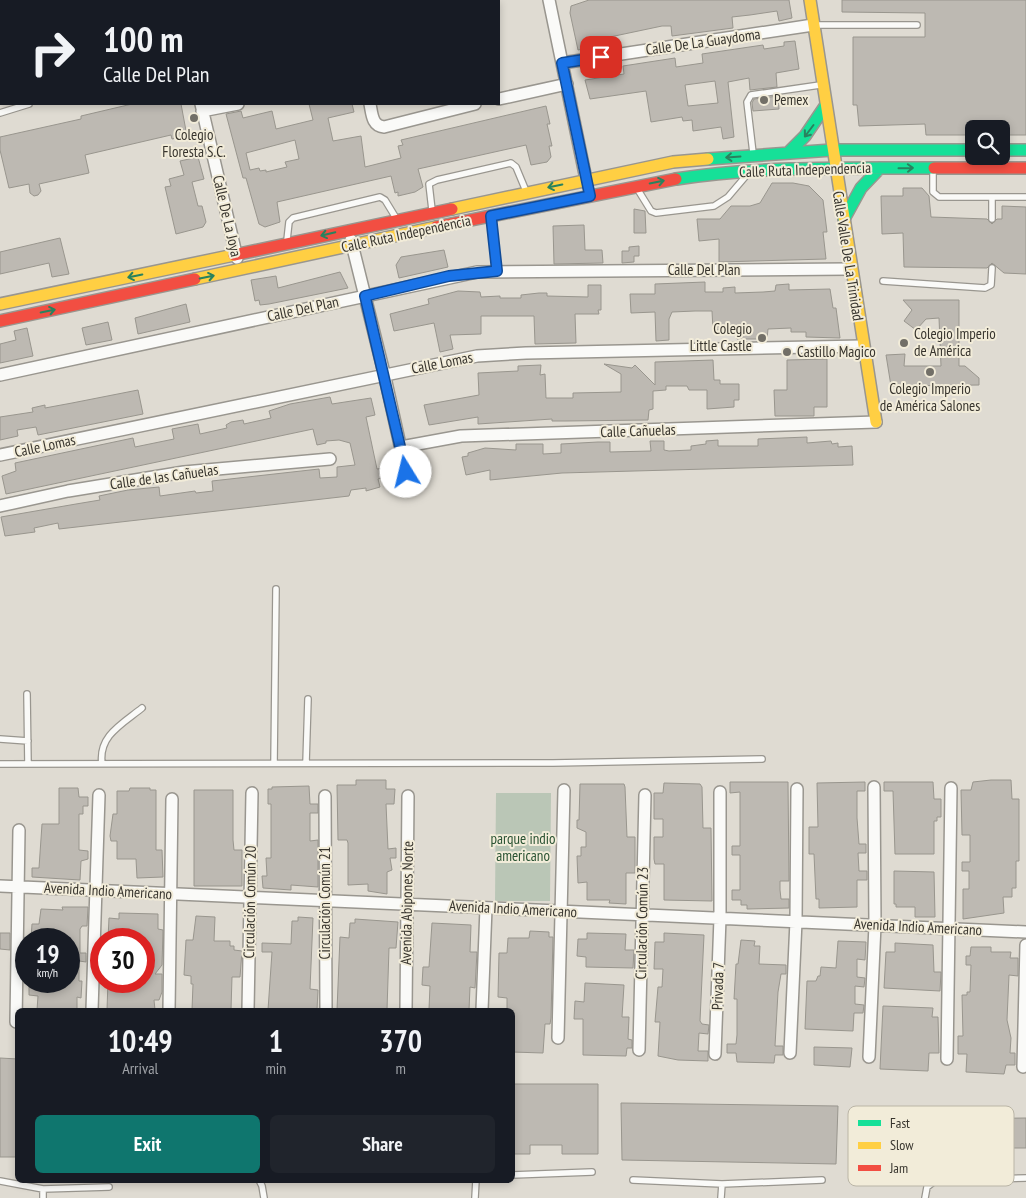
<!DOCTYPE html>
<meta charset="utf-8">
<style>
:root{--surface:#171b24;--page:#20242c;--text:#f1f3f6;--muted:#9ea1a6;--accent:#0f766e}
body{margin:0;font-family:"PT Sans Narrow",sans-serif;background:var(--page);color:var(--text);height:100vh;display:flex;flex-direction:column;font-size:19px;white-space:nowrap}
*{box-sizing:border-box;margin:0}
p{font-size:16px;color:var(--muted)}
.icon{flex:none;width:28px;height:28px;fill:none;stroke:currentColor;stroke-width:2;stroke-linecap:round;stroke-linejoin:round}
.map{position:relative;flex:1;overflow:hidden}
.drawer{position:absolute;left:15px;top:1008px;width:500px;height:175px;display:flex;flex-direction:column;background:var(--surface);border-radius:8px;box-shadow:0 2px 8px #0003}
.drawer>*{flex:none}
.guide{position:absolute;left:0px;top:0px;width:500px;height:105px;box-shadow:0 2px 8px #0003;background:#171b24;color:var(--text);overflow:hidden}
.fabs{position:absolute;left:965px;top:120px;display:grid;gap:10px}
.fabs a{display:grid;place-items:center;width:45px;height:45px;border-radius:8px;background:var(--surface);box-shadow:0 2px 8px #0003;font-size:25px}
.speed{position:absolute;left:15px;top:928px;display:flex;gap:10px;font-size:25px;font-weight:700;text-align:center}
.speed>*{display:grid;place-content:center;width:65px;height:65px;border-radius:50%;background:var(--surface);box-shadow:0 2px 8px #0003;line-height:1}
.speed small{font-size:12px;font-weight:400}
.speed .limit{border:8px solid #d22;background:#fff;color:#111}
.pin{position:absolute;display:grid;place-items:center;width:42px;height:42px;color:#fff;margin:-21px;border-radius:10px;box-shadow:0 2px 8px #0006}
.me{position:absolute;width:55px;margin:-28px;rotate:351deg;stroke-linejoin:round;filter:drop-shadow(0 0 4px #0008)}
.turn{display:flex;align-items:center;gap:18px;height:105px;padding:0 20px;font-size:22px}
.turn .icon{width:65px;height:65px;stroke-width:2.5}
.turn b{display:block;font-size:35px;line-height:42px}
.eta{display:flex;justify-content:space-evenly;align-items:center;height:85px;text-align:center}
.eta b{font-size:30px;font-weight:600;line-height:35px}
.action{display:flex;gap:10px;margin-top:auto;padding:10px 20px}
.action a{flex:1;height:58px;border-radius:8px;background:var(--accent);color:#fff;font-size:20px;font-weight:600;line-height:58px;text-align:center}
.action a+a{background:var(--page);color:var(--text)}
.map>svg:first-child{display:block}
</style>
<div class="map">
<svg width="1026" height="1198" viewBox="0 0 1026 1198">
<rect width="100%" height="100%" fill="#dfdbd2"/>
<path fill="#bac6b6" d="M496,793H551L550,901H495Z"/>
<path fill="#bdb9b2" stroke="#99968e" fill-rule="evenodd" d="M589,0H789L792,18L779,21L777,11L750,15L732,17L733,28L672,36L671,26H662L591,41L592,47L578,50L570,13L571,6Z
M842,0H1026V135H1001V129H974V135H926L925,124L859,126L857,105H853V37H925V13L842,12Z
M795,41L799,69L776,73L777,87L750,90L749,78L728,82L734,137L723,139L721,127L693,131L692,120L683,121L682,117L651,122L646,91L590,99L585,80L624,74L623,66L675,58L676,67L703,63L702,54L763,45L764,49L784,46V42ZM715,81L718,103L688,106L685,85Z
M778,96L779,109L753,111L752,103L754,99Z
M132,104H181L187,136L172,139L171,135L85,155L89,173L39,184L41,191L38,195L34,196L30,193L29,184L9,188L0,150V137L81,119V116Z
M309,104H352L354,112L328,118L333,141L361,136L365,167L401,158L398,146L403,145L401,140L546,106L550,124H547L552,146H549L551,157L547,162L531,165L526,145L418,169L423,187L415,192L398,196V192L395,193L391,176L277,202L280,222L265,227L259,224L246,178H243L226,114L241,111L243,118L272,111L276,129L313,120ZM295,140L299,159L285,162L287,167L266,172V170L260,171L259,168L250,170L246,153Z
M198,157L204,179L192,182L198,206H202L206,222L203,227L176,234L165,187L171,186L169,179L184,175L180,161Z
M772,183H793L809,186L823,200L827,232H823L826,259L719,262V239L699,241L697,219H720L731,206H750L760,203Z
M903,188H922L929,196L931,217L987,219L992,224L997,219H1002V206L1026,207V274L1004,273L992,263L987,268L904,267L903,233L882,234L881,196H903Z
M634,209L645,211L646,233H634Z
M584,225L585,250H602L603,263L554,264L553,226Z
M60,238L69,274L52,277L49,263L0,274V252Z
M639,246V256H634V262L622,263V251H629V247Z
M444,250L448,267L399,278L396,265L401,257Z
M340,272L348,288L269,304L260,305L259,300L255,301L251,280L276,276L278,288Z
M705,282V292H723V288L735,287V293L763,292L775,291L776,285L789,284V290L830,289L833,308H836L840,338L806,337V332H791V328L768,329L767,339H737V329L713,330L712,311H695L672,312L669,319V340L656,341L655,312L631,313L630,294H655V284Z
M588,285H601V310H598L599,314H575L576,343L535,344L534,316H481V334L450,335L453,349L440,352L434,323L394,331L390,314L429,304L428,299L458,291L480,292L481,297L500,296V298H521V295L539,293H547V296L588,297Z
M903,300H959V366H965L979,378V385L891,386L886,355L905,354L904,366H941L939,318L926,319L916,330L904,321L912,310Z
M186,304L190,322L138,334L135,318Z
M108,322L112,340L86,345L82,328Z
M27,328L33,356L0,363V344L16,340L14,331Z
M827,359V407H814V416H775L774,390H787V360Z
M713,360L714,380H720V384H739V400H734V407L707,409V390H689L687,386H666V390L653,391V409L649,410L648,420L566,421H552V419L478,424V417L429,425L424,405L479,395L478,373L518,371V366L541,365L540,375L545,374L546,398H573V393L621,392V374L604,364L632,368L635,365L655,385V362Z
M138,390L143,414L38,435L36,427L17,430L18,436L0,440V417L33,412L32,408L45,405V408L72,403Z
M330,397L332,404L371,398L375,415L366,417L377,469L385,468L388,476L378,479L380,487L366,491V488L351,490L349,496L59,529L58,523L34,528L35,532L5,536L1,517L76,504L100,500L99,496L128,490L159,487L160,496L195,491L196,493L213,491L212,481L319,469L320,478L337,477V467L355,465L350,443L339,440L326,441V443L317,445L313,429L6,494L2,476L16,471L15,463L133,438L135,447L174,439L172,429L198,424L200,434L227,428L226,425L231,422L243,420L244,424L271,418L269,411L290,404Z
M807,437V443L831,441L832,444L838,443V447L852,446L853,465L562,473L490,480V470L466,475L462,457L468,456V453L485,448L516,450V444H543V454L561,453V444L598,442H610V452L651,451L650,441H664V450L669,451L691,450V446L706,444V441L718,440V446H758V439Z
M356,780H386V789H395L394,804H386L388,849L396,848V858H390L392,870L387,872V894L368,891V884L348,885V843L347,840H338L337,785H356Z
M991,780H1011L1012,799H1019V861H1016V888H1012V897H1003L1004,913L963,919V889H969V871H962V862H970V835H962L961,790H971L973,782Z
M730,782H788L789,881H780V890L781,899H789V908L747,909V905H741V900H732V890H740V855H732V846H740V792L730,793Z
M865,782V791H857V818L859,844H866V853H858L859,871H867V880H857V907L819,908V899H816L814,854H809V827H818L817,783Z
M884,782H933L934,799H941V817H937V821H934V854H895L893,791H884Z
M664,783L700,784L702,787L703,828H711L712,901L664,900V864H655L654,859V837H663V819H654V793H663Z
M580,784H624L625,787L627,837H635V873H626V904L609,903L610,900H587V882L578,883L577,856H581V847H586V832L577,828V820H579Z
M309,786L310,804H318V813H310V841L318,840V887L291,885V890L263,888L262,876H267L266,858H271V804H268V789H272V787Z
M59,788H78L79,797H88V806H83V814H79V850L88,851V859L81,861L80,880L32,877V868H39L42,824H59Z
M130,788H150V790H156V850H162L163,877L137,878L136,859H117V841H111L110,836L113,814H117V791H129Z
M194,790H233V840L234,850H242V886H194Z
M894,871L934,872L935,917H915V907H896V904H894Z
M62,907H88L87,926H82L80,929V953H86V962L79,961V981H82L81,998L77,997V1010H37L38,996L29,995V981H69V939H31L32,924H39L41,909L63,910Z
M119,913L158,914V929L163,930L162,965L155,974H162V992L159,1000H154L155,1010H107L108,981H144V939H108L109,918L119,919Z
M196,916L215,917L214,941H230V946H234V950L242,951L240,977H232L231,1010H192L193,984H191V976L184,975L185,957L186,940H193Z
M298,917L313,918L310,989L318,990L317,1010H268L272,952H262V943L291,944L292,921H298Z
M355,919L398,922L396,948H389L387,1010H337L340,937L349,938L350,923H355Z
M432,923L471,925L470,952H477L475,988L470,987L469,1010L429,1009L430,986L422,985L423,967H429Z
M530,931L549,932V937H553L551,1018L550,1024H545L543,1053L512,1052V1010H507V998L498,997L499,953H507L508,938H529Z
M0,933H10V950L0,949Z
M587,933L626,934L625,950H634L633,968L586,967V957L577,956L578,939H587Z
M664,933L704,935L700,1021L702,1024L709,1025L708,1034L699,1033L698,1051H708V1061L678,1060L658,1056L660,1022H655L658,987H662L663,969H654L655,942H664Z
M741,940L755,941L754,946H760L759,964L786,965V974H781L778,992L775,1046H783V1055H775L774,1063L737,1062L736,1053H727V1044H736L737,1035V999H734L736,964H738Z
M838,941L866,942L865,960L857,959V977L865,978L864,987L855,986V1004L864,1005L863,1013H854L853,1031L805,1029L807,981H816L818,976H820L821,967L836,968Z
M895,943L933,945L934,972H941L940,991L884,988L886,952H895Z
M971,947H991V952H1011L1010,958H1018V976L1009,975L1007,1020L1011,1038L1010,1053H1015V1065H1006L1004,1074L966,1072L967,1054H958V1036H963L962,995H967V992H970L971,965H966V956H970Z
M585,983L624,985L622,1017H629L628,1039L632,1040V1048H627L626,1056L583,1055V1019H574L575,1001L584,1002Z
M883,1006L933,1008L932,1017H938L939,1053H929L928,1071L880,1069Z
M814,1047L852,1048L850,1067L814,1065Z
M0,1058L18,1059V1157H0Z
M512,1084H598V1154H562V1145H530V1154H512Z
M621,1103L838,1106L836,1164L622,1160Z
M1026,1118V1148H1003L1004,1161L917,1162L916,1147H896L897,1162L856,1163L852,1120Z"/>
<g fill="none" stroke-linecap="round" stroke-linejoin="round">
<defs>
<path id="lane" d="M814,25H917
M0,113L29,104
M753,153L747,102L751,95L820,85
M933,170V192L939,197H1026
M638,190L651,211L656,213L714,206L728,197L745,177
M432,210L429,184L437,180L511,163L516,167L526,191
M491,219L497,271
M992,219V197
M287,240L289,222L293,218L380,197L385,200L396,218
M883,281L985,288L991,285L992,268
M27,694L28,764
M0,739L28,741
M274,763L276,589
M306,763L308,699
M0,764L553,763L762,759
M102,764C98,736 122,724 142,708
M512,1175L592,1172
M259,1180L262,1186L264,1198
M633,1180L722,1184
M0,1181L43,1189V1198
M43,1189L109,1187
M475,1198L476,1180
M721,1198L722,1184L822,1180
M925,1198L927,1187L936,1180L1026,1178"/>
<path id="street" d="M176,0V1
M549,0L587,184
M276,1L282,0
M562,63L813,25
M499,99L567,84
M201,104L237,258
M370,104C372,114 372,126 384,127L475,104
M202,111L238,104
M351,240L384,373L406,472
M0,375L477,272L849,269
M401,447L461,436L876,422
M0,455L477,356L526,353L862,346
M0,506L68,491L184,472L330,459
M325,796L326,1010
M0,886L1026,932
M92,1010L99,795
M169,1010L172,799
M248,1010L252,793
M406,1010L408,796
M482,1010L486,908
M16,1022L19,830
M558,1038L564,790
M639,1050L645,795
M790,1053L796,921L797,789
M715,1054L720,918V792
M869,1057L875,925L874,787
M947,1059L951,788
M1023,1067L1026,945"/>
<path id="fast" d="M1001,150H1026
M788,153L805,136L826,105
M708,159L832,150H974
M676,179C761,166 848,168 934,168
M844,219L861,188L880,168"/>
<path id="slow" d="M810,0L876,422
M452,209L673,162L708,159
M195,279L436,227
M0,304L234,255"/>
<path id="jam" d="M934,168H1026
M436,227L676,179
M234,255L452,209
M0,321L195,279"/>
</defs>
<use href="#lane" stroke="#99968f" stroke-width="8"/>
<use href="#street" stroke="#99968f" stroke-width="14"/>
<use href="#fast" stroke="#99968f" stroke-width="14"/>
<use href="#slow" stroke="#99968f" stroke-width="14"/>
<use href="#jam" stroke="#99968f" stroke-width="14"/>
<use href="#lane" stroke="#fafaf8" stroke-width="5.5"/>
<use href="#street" stroke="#fafaf8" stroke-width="11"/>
<use href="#fast" stroke="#16e098" stroke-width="11"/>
<use href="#slow" stroke="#ffcf43" stroke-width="11"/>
<use href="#jam" stroke="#f24e42" stroke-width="11"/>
</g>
<defs><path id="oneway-shaft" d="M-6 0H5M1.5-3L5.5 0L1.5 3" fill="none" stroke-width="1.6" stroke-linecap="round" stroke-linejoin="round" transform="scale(1.25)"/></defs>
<g stroke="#29825e">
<use href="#oneway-shaft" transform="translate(809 131) rotate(127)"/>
<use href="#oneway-shaft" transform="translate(733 157) rotate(176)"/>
<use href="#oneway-shaft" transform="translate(906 168) rotate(-1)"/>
<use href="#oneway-shaft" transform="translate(657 182) rotate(-11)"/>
<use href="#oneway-shaft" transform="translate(555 186) rotate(168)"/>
<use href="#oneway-shaft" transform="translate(328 234) rotate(167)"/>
<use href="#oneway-shaft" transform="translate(135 276) rotate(168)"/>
<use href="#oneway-shaft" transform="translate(207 277) rotate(-12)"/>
<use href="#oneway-shaft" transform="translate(48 311) rotate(-12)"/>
</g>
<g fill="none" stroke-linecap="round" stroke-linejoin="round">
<defs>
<path id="route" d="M406,472L365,296L449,276L497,271L491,216L590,196L562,63L601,57"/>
</defs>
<use href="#route" stroke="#114b97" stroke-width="12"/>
<use href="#route" stroke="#1a73e8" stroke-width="9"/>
</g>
<g fill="#726f67" stroke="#f2ecd9" stroke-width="2">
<circle cx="764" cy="100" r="5"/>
<circle cx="194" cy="118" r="5"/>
<circle cx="762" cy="338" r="5"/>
<circle cx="904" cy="343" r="5"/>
<circle cx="787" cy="352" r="5"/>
<circle cx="930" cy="372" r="5"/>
</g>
<g text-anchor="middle" stroke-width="4" stroke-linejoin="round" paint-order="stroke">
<g font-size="15" fill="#38352e" stroke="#f2ecd9">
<text transform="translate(703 42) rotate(-8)" y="5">Calle De La Guaydoma</text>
<text transform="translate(805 170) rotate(-2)" y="5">Calle Ruta Independencia</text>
<text transform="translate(227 216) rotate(77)" y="5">Calle De La Joya</text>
<text transform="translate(406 234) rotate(-12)" y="5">Calle Ruta Independencia</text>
<text transform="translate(848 256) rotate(81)" y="5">Calle Valle De La Trinidad</text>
<text x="704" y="275">Calle Del Plan</text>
<text transform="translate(303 309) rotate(-12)" y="5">Calle Del Plan</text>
<text transform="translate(442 363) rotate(-11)" y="5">Calle Lomas</text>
<text transform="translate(638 431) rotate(-2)" y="5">Calle Cañuelas</text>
<text transform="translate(45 446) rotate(-12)" y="5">Calle Lomas</text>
<text transform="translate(164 477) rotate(-8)" y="5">Calle de las Cañuelas</text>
<text transform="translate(108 891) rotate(3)" y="5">Avenida Indio Americano</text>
<text transform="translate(250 902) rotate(-89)" y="5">Circulación Común 20</text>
<text transform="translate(325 903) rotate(-90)" y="5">Circulación Común 21</text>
<text transform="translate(407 903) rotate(-89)" y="5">Avenida Abipones Norte</text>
<text transform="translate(513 909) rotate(3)" y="5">Avenida Indio Americano</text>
<text transform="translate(642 923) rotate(-89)" y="5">Circulación Común 23</text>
<text transform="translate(918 927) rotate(3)" y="5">Avenida Indio Americano</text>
<text transform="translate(718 986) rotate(-88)" y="5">Privada 7</text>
</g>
<g font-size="15" fill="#38352e" stroke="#f2ecd9" text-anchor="start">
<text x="774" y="105">Pemex</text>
<text x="194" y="140" text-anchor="middle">Colegio<tspan x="194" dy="17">Floresta S.C.</tspan></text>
<text x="752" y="334" text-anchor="end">Colegio<tspan x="752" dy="17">Little Castle</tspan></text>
<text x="914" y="339">Colegio Imperio<tspan x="914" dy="17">de América</tspan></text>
<text x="797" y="357">Castillo Magico</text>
<text x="930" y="394" text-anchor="middle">Colegio Imperio<tspan x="930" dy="17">de América Salones</tspan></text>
</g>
<g font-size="15" fill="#295232" stroke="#f2ecd9">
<text x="523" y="844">parque indio<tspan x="523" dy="17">americano</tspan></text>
</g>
</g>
<rect x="848" y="1106" width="166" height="80" rx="8" fill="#f2ecd9" stroke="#bab5a6" stroke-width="1"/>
<rect x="858" y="1120" width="23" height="6" fill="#16e098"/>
<rect x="858" y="1142" width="23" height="7" fill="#ffcf43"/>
<rect x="858" y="1165" width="23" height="6" fill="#f24e42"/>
<g font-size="14" fill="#38352e">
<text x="890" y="1128">Fast</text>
<text x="890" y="1150">Slow</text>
<text x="890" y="1173">Jam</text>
</g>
</svg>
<div class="fabs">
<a><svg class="icon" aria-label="search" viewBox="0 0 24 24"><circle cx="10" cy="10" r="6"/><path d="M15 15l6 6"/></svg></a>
</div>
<div class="speed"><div>19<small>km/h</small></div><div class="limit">30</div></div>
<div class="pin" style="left:601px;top:57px;background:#d93025"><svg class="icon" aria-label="arrive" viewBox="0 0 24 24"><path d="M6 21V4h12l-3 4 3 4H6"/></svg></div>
<svg class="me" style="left:406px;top:472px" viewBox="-20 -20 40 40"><circle r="19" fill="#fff"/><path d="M0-13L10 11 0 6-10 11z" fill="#1a73e8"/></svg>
<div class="guide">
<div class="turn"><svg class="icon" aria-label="right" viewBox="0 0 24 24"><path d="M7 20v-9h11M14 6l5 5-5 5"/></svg><div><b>100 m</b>Calle Del Plan</div></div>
</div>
<section class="drawer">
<div class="eta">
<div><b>10:49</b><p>Arrival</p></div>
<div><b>1</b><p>min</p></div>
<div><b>370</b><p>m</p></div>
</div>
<div class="action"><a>Exit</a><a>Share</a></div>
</section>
</div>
